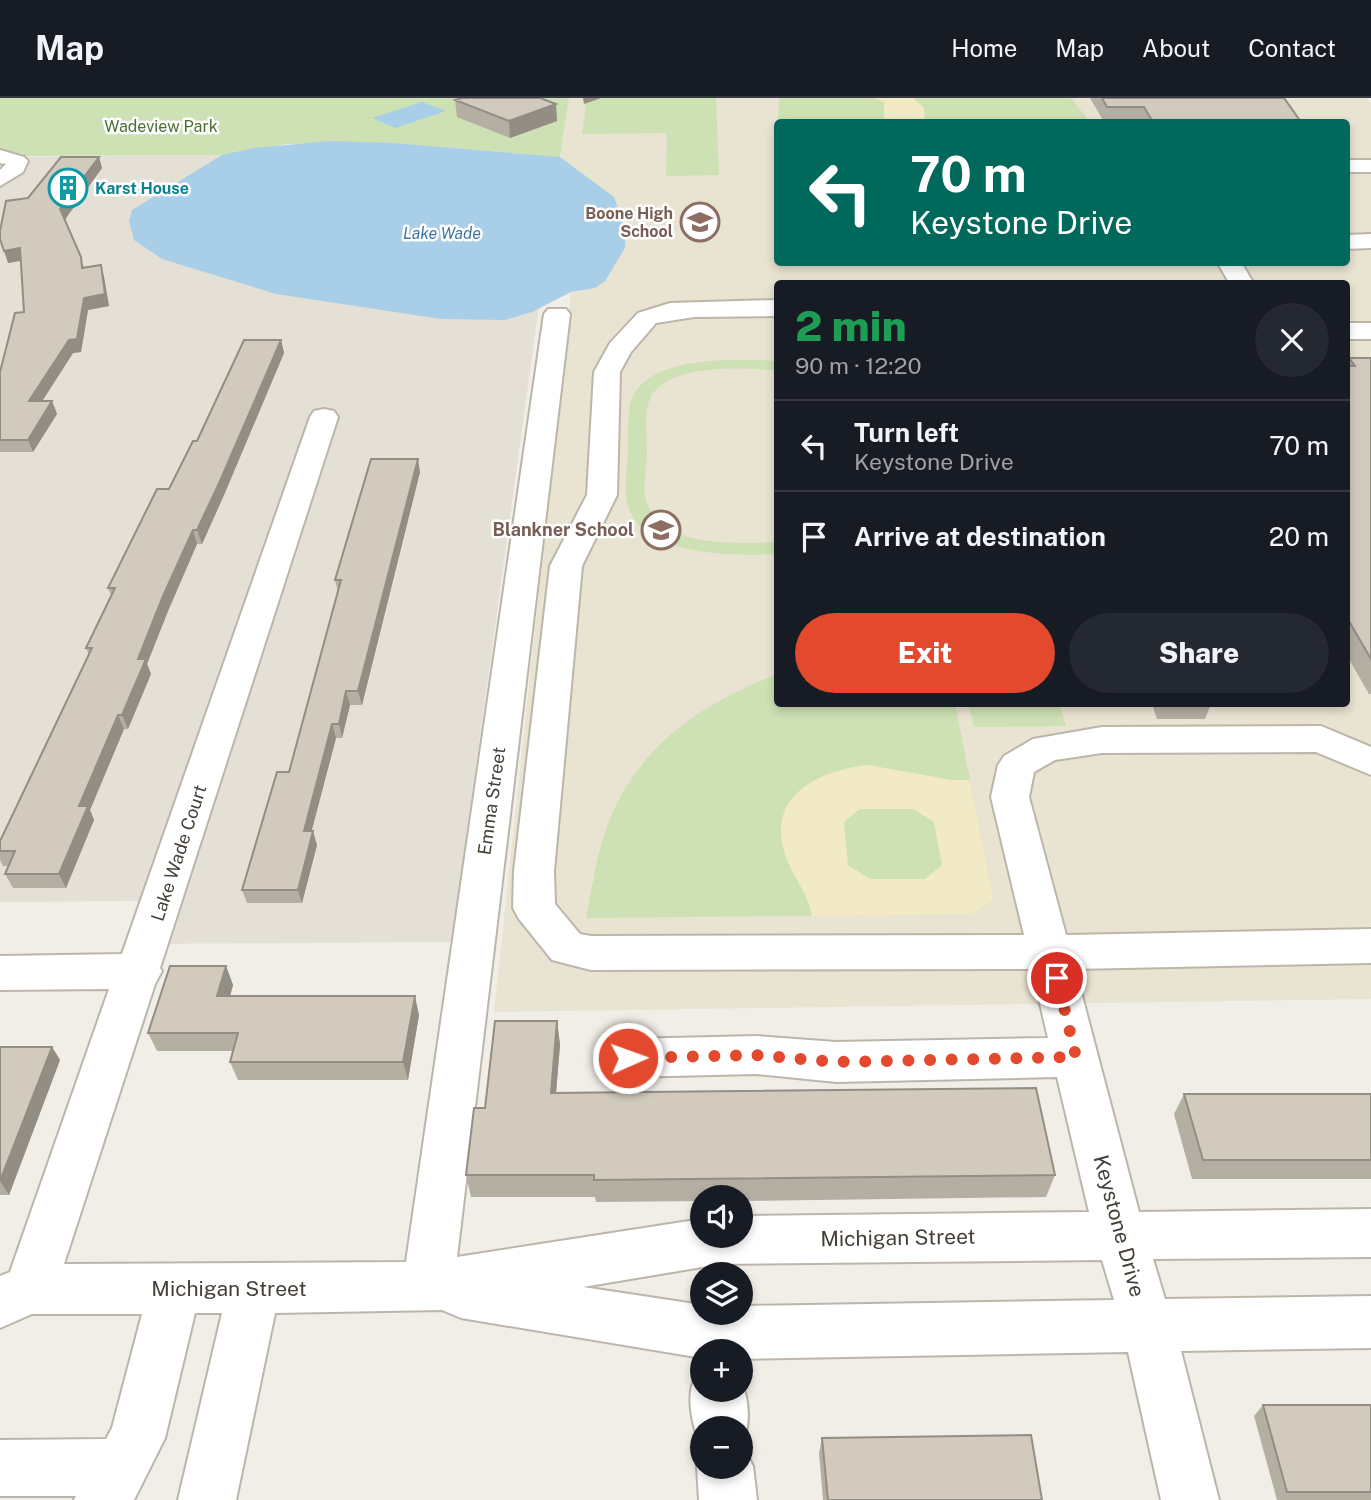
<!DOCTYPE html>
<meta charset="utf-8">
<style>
:root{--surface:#171b24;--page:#242831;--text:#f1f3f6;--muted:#9ea1a6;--line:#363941;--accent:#e2492d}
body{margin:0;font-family:"Public Sans",sans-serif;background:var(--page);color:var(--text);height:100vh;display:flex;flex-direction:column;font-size:26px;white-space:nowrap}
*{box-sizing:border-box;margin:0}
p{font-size:23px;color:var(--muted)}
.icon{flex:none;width:38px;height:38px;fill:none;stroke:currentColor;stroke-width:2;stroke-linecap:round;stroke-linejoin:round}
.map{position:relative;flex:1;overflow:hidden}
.details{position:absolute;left:774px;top:182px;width:576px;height:427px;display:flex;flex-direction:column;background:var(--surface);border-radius:7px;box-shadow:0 4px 10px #0003}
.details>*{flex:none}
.guide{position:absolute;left:774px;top:21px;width:576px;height:147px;border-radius:7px;box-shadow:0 4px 10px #0003;background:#00695c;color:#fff;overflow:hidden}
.buttons{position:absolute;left:690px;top:1087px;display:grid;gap:14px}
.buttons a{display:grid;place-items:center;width:63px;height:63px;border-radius:50%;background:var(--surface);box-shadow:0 4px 10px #0003;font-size:35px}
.pin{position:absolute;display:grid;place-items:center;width:60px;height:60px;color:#fff;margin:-30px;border:4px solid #fff;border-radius:50%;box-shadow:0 2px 7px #0007}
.me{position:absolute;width:77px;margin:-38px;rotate:88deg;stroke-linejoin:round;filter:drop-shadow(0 0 5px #0008)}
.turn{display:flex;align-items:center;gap:24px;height:147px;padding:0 21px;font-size:32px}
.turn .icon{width:91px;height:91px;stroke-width:2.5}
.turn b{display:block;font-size:49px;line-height:60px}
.round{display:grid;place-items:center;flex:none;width:74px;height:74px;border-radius:37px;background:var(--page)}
.summary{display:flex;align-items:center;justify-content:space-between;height:119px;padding:0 21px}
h1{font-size:42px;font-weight:800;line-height:52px;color:#1e9e55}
.button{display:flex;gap:14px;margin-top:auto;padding:14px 21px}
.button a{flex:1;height:80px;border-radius:42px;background:var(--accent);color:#fff;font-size:28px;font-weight:800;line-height:80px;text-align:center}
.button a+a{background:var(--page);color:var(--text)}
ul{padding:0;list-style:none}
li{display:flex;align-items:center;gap:21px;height:91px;padding:0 21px;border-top:2px solid var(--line)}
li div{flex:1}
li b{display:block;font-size:26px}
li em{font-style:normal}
header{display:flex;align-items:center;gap:42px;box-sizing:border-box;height:98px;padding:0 35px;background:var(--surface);border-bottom:2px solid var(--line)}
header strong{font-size:33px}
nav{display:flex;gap:38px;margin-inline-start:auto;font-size:24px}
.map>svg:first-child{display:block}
</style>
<header>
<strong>Map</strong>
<nav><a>Home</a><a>Map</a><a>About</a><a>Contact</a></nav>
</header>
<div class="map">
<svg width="1371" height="1402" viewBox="0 0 1371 1402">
<rect width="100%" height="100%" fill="#f1eee7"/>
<path fill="#e5e0d5" d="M0,54L22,59L560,54L452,844L129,846L143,803L0,804Z"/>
<path fill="#e9e3d2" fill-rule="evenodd" d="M569,0H1367L1371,5V901L494,914L571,194L595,190L604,183L625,150L626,133L580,76L560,59ZM777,24H1346V164H777ZM777,186H1346V606H777Z"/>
<path fill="#cde1b4" d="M0,0H569L560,59L453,50L288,46L222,57L24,58L0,52Z
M587,0H716L719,77L666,78L667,35L582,36Z
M779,0H1071L1090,24H778Z
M777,263V272C744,270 663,264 649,303C644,319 647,340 647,357C646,372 641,396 649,410C671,451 738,445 777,444V456C734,458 639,459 627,404C624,389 627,371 628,356C629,339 626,313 633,298C653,257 740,261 777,263Z
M777,576V606H955L994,802L972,816L586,820C592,791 596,759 606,731C636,649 700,606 777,576Z
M968,606H1059L1066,628L974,629Z"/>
<path fill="#f2e9c6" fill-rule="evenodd" d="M875,0H913L924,10L925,19L922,24H878L884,22V4Z
M868,667L952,682H970L994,802L972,816L812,818C809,798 796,783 788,764C762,702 813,673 868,667ZM860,711H913L934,724L942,767L925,781H870L848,767L844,724Z"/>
<path fill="#a9cee8" d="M422,4L446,13L395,30L372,20Z
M330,43L393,45L560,59L614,99L626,133L625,150L605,183L595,190L571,194L532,214L505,222L441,221L276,196L162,161L134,142L129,123L132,112L222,57L254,50Z"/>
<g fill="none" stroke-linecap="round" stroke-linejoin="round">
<defs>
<path id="minor" d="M0,52L24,59L28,63L23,74L0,88V72L6,66L0,65Z
M1346,62H1371V74H1346Z
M1371,136V150L1346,151V137Z
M1217,164H1241L1254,186H1230Z
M777,202V218L694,219L656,225L631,254L620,274L617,397L582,468L554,773L555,806L580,836L591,838L1024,837L991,699L998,667L1004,658L1033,641L1102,629L1321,628L1371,649V677L1316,654L1102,655L1055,662L1034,674L1029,699L1066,837L1371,831V865L1075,871L1139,1114L1371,1111V1159L1153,1161L1165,1201L1371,1198V1250L1181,1253L1219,1402H1161L1128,1254L740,1261V1253H702V1260L461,1220L442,1212L275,1215L236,1402H178L222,1215H195L165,1340L134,1402H74L76,1398H0V1342L106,1341L112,1330L142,1216H32L0,1230V1178L10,1174L109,891L0,892V858L122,856L310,319L314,313L324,311L334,313L338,319L160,870L162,873L155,886L64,1166L406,1164L544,216L548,211H566L570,216L457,1159L702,1121V1138H740V1118L1089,1114L1057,979L836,984L756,976L627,979L611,974L604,960L611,946L627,941L756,938L836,944L1048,940L1032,871L591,872L552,862L519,821L513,810L514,773L550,468L587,397L594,274L610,245L638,215L670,205ZM1102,1162L1114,1202L740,1208V1214H702V1207L583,1189L720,1166Z
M1346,225H1371V241H1346Z
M702,1271V1292H740V1280C749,1301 751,1325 742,1347L753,1368L757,1402H699L697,1368L702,1356V1368H740V1330H702V1350C692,1329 682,1288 702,1271Z"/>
</defs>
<use href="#minor" stroke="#bcb6aa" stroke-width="4"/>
<use href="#minor" fill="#fff" fill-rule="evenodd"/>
</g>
<path fill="#b5aea3" d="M1090,0H1284L1301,24H1104Z
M455,2L557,23L510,40L457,19Z
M99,59L102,70L64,122L84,169L101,167L104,179L109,208L88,212L81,254L73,255L42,303H52L57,316L33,354H0V274L24,214L21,163L8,165L28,100Z
M281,242L284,255L224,397L202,446H197L168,513L147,566L151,576L128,631H124L90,712L94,722L66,790H13L5,776L8,768H3L0,762V743L89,557L86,550L111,497L108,490L169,391L197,343Z
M1349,260H1371V596H1369L1346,556V268Z
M420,374L362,607H350L342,640H336L311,733L317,747L302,805H247L242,792L289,674L338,494L335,482Z
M1152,606H1211L1205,621H1157Z
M226,868L233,887L230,898L419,917L408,982H238L230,964L233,953H157L148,935Z
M557,923L560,947L556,995L1055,1077L1046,1099L740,1103V1099H702V1103L596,1104L595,1099H471L466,1077L485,1010Z
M0,949H52L60,962L9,1097H0Z
M1184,996H1371V1081H1192L1174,1016Z
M1263,1307H1371V1402H1277L1254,1318Z
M822,1340L1042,1402H823L819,1355Z"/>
<path fill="#938d84" d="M583,0H601L584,6Z
M556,6L557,23L510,40L509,23Z
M99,59L102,70L64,123L60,111Z
M20,150L24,162L8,165L4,153Z
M101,167L104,179L109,208L88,212L81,254L73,255L34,316L29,303Z
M281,242L284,255L224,397L202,446L197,432Z
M52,303L57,316L33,354L28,342Z
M418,361L420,374L362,607L358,593Z
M193,432L197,446L168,513L147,566L151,576L128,631L122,617L138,561L163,498Z
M346,593L350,607L342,640L339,626Z
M118,617L124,631L90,712L94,722L66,790L59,776L79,708Z
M332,626L336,640L308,747L304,733Z
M313,733L317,747L302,805L298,792Z
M226,868L233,887L225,917L217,898Z
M415,898L419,917L408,982L403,964Z
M557,923L560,947L554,1019L551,995Z
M52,949L60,962L9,1097L0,1083Z"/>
<path fill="#d2cabd" stroke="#938d84" stroke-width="2" d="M462,0H540L556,6L509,23L455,2Z
M1102,0H1284L1301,24H1153L1144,9H1107Z
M61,59H99L60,111L81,159L82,170L101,167L105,196L84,200L77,241L69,242L29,303H52L28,342H0V274L15,215L24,214L20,150L4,153L0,141V133L6,103L28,100Z
M244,242H281L220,383L197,432H193L163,498L138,561H146L122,617H118L79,708H88L59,776H5L15,753H0V743L92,550H86L115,490H108L157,391H169L193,343H197Z
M1349,260H1371V561L1346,518V268H1355Z
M371,361H418L358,593H346L339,626H332L304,733H313L298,792H242L277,674H289L341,482H335Z
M170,868H226L217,898H415L403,964H230L238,935H148Z
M495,923H557L551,995L1036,990L1055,1077L594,1082V1077H466L474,1010H485Z
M0,949H52L0,1083Z
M1184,996H1371V1062H1203Z
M1263,1307H1371V1394H1287Z
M1031,1337L1042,1402H828L822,1340Z"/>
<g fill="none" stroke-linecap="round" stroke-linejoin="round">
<path stroke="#e2492d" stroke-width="12" stroke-dasharray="0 21.6" d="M628,960L756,957L836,964L1076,959L1057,880"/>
</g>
<defs>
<symbol id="building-ring" viewBox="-11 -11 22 22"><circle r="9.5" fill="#fff" stroke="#0f9aa8" stroke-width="1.5"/><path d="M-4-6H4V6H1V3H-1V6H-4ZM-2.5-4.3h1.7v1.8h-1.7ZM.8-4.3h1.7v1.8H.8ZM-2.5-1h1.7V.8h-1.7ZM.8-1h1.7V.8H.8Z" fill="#0f9aa8"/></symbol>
<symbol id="school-ring" viewBox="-11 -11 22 22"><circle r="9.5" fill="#fff" stroke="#8d6e63" stroke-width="1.5"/><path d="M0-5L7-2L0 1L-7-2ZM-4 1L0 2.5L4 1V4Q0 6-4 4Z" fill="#8d6e63"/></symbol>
</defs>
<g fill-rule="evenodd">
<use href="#building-ring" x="46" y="68" width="44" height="44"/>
<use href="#school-ring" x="678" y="102" width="44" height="44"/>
<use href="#school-ring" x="639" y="410" width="44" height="44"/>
</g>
<g text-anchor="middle" stroke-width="5" stroke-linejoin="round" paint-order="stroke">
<g font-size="16" fill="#486f30" stroke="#fff">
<text x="161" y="34">Wadeview Park</text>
</g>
<g font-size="16" font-weight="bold" fill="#0d838f" stroke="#fff" text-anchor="start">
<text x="95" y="96">Karst House</text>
</g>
<g font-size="16" font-weight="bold" fill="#785e54" stroke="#fff" text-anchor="end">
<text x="673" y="121">Boone High<tspan x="673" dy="18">School</tspan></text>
</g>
<g font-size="16" font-style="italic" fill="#3c77a4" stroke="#fff">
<text x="442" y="141">Lake Wade</text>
</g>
<g font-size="18" font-weight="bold" fill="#785e54" stroke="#fff" text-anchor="end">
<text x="634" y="438">Blankner School</text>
</g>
<g font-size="18" fill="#443f37" stroke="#fff">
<text transform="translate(492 703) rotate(-82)" y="6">Emma Street</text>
<text transform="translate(179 755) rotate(-72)" y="6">Lake Wade Court</text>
</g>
<g font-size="21" fill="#443f37" stroke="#fff">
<text transform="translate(1119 1128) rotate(75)" y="7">Keystone Drive</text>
<text transform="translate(898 1140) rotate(-1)" y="7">Michigan Street</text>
<text x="229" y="1198">Michigan Street</text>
</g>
</g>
</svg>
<div class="buttons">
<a><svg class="icon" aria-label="sound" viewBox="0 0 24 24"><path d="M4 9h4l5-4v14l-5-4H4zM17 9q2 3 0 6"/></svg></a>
<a><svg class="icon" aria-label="layers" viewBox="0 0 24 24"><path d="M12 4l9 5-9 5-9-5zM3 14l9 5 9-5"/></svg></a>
<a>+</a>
<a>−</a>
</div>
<div class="pin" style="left:1057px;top:880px;background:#d93025"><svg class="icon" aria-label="arrive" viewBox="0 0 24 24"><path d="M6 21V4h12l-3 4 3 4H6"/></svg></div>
<svg class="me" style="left:628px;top:960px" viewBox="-20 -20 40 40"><circle r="17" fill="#e2492d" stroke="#fff" stroke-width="3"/><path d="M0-11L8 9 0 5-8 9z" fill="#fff"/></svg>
<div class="guide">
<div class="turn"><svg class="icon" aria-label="left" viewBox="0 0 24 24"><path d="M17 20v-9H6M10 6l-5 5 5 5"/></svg><div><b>70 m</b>Keystone Drive</div></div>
</div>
<section class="details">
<div class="summary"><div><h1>2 min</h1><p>90 m · 12:20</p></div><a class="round"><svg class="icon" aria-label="close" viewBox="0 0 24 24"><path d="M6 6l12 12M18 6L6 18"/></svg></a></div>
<ul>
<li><svg class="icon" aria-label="left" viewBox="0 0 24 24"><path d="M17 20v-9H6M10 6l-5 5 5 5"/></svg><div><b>Turn left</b><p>Keystone Drive</p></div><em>70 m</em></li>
<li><svg class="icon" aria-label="arrive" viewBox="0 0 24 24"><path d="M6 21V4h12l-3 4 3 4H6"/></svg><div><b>Arrive at destination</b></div><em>20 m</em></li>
</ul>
<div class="button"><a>Exit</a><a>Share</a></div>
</section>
</div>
